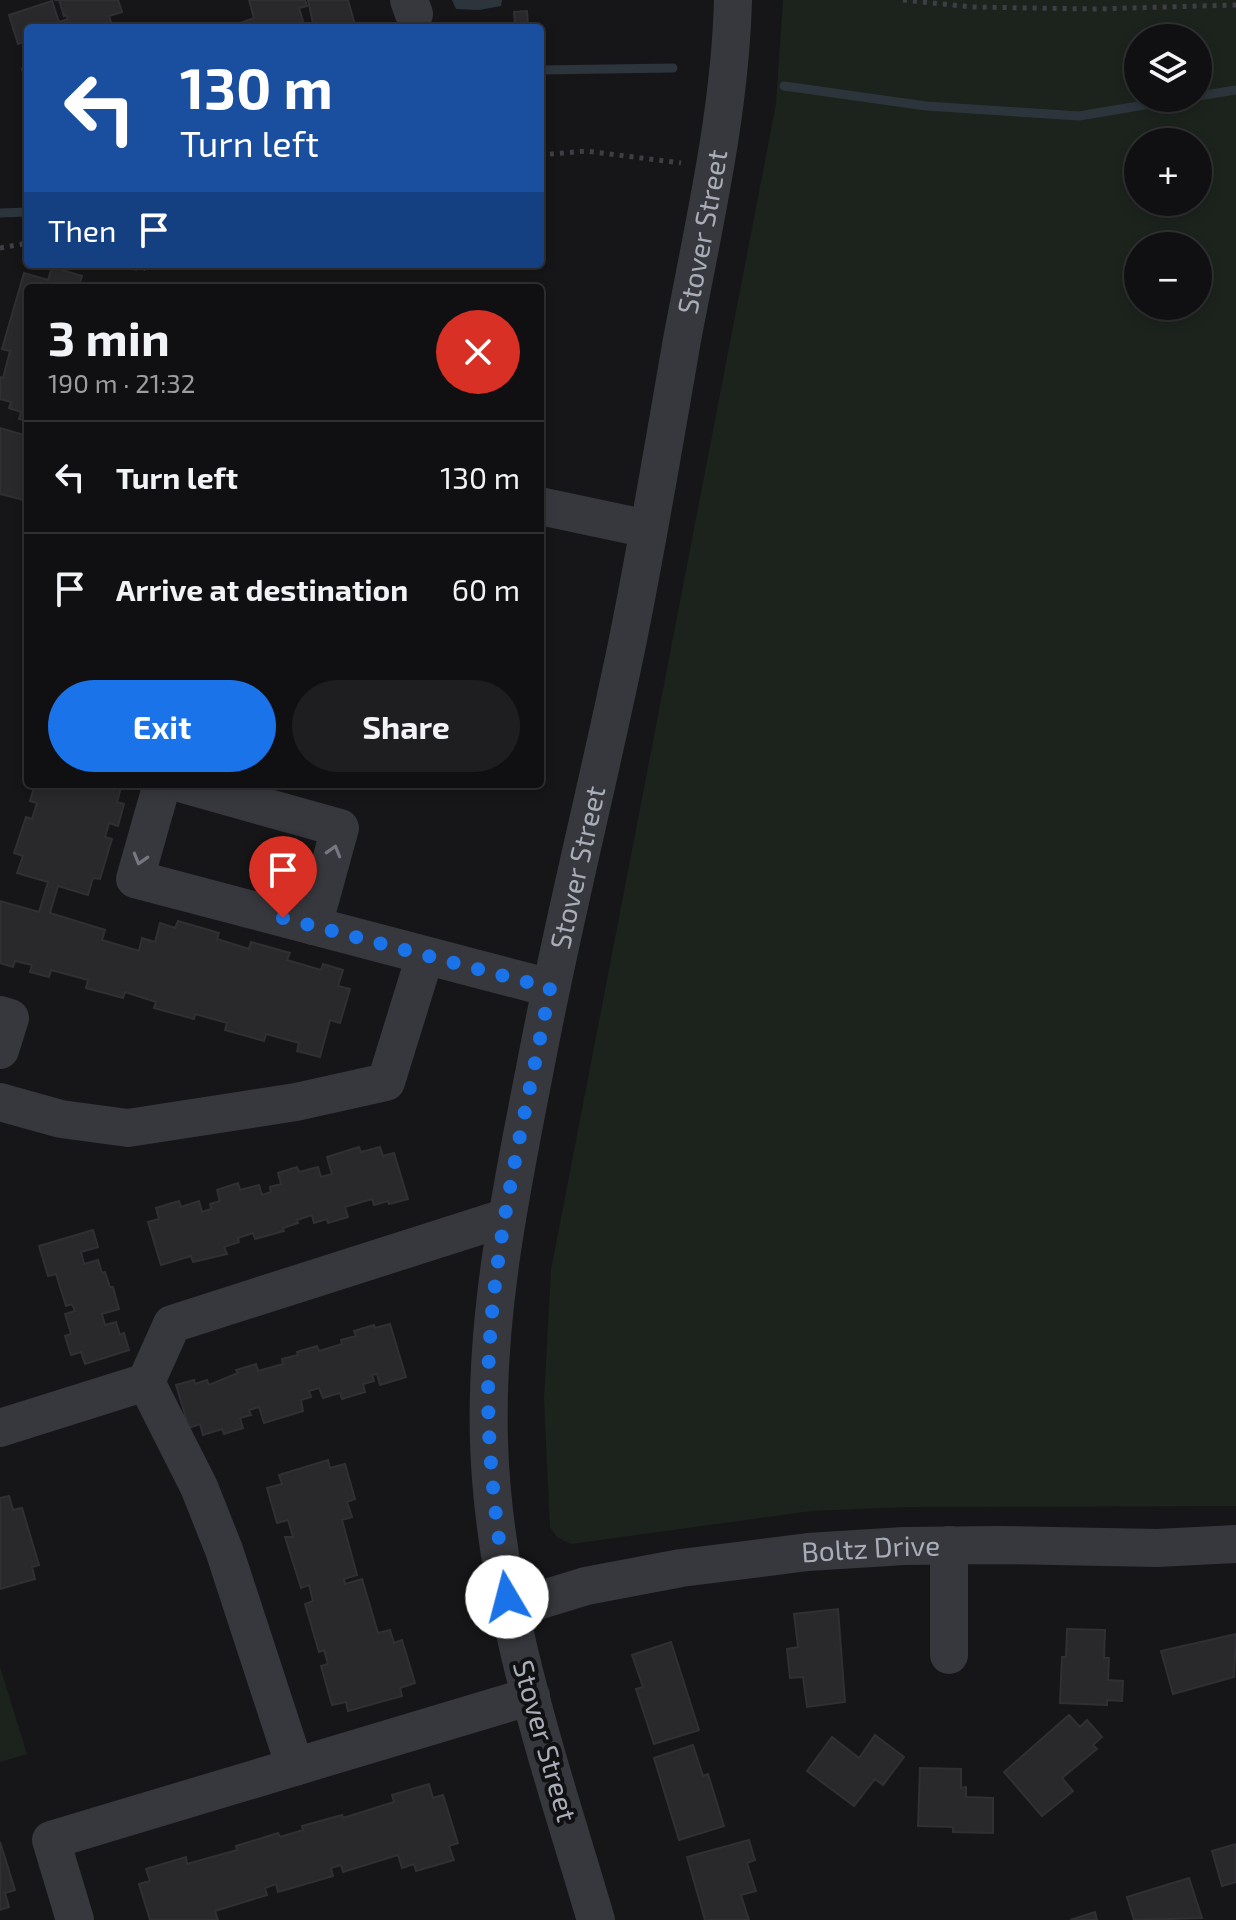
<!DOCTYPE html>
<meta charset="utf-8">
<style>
:root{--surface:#101012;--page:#1e1e20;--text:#f1f3f6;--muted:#9c9d9f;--line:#303032;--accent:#1a73e8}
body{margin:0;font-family:"Exo 2",sans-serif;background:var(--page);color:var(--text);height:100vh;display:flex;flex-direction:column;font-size:30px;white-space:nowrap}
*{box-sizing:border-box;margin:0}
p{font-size:26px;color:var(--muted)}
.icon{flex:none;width:44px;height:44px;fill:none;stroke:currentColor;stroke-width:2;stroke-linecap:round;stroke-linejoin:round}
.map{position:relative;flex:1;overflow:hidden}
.panel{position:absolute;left:24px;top:284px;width:520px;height:504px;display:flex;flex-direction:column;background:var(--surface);border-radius:8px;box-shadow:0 4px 12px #0003,0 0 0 2px var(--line)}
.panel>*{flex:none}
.banner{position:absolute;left:24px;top:24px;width:520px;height:244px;border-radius:8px;box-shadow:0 4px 12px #0003,0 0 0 2px var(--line);background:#1a4fa0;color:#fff;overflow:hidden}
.buttons{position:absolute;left:1124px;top:24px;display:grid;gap:16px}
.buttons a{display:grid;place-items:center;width:88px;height:88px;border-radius:50%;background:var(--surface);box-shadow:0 4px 12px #0003,0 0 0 2px var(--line);font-size:40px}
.pin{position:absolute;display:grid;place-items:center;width:68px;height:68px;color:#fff;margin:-82px -34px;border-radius:50% 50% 50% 0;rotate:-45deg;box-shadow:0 0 8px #0007}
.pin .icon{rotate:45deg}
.me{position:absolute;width:88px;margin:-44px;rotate:352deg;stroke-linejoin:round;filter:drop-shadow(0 0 6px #0008)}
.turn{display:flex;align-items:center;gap:28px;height:168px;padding:0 24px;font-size:36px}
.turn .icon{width:104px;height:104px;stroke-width:2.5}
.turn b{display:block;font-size:56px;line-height:68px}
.then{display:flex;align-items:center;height:76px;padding:0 24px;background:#0003;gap:16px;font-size:30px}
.round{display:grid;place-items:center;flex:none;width:84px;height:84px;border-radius:42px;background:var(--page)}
.headline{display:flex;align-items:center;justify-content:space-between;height:136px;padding:0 24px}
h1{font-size:48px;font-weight:700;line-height:60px}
.cta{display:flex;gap:16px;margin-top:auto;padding:16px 24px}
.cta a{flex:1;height:92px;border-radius:48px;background:var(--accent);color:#fff;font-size:32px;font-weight:700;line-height:92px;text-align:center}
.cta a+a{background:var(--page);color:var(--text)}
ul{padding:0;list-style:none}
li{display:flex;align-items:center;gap:24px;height:112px;padding:0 24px;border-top:2px solid var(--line)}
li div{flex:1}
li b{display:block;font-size:30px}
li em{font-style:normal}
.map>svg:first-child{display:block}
</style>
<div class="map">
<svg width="1236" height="1920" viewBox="0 0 1236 1920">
<rect width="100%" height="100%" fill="#161618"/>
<path fill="#1c231d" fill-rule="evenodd" d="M783,0H1236V1506L905,1507L811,1511L571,1544L557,1537L550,1527L544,1399L551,1270L776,104ZM1138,38H1198V98H1138ZM1138,142H1198V202H1138ZM1198,246V306H1138V246Z
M0,1667L27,1754L0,1762Z"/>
<path fill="#2c353c" d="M452,0H502L501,6L479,10L456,9Z"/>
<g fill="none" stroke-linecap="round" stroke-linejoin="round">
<path stroke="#2c353c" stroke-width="9" d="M540,70L673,68
M784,86L926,106L1079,116L1186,98
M1198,96L1236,90
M0,213L28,212"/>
</g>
<path fill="#29292c" stroke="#303034" stroke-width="2" d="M54,0H118L122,12L109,16L113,28H28V41L18,44L9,15L52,1L59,22L68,19L66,15L64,16L59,0Z
M249,0H305L307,6L299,8L305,28H227L254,18Z
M308,0H348L355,25L344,28H314Z
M527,11L528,25H515L514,12Z
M28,67V89L22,69Z
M52,267L82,276L79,286L86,288H28V421L19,419L21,412L9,408L11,402L0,399V377L3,378L10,351L2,349L24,273L48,280Z
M28,422V501L0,494V428L24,435Z
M35,784H122L117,802L124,804L118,826L109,823L105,837L112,839L100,879L93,878L88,895L58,886L50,913L105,930L102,940L139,951L142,938L155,942L160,923L175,928L178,921L219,933L217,939L249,949L251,942L290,953L287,960L321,970L323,964L343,970L338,986L350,989L340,1023L330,1020L320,1057L297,1051L299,1043L266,1034L264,1041L225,1030L227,1023L195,1014L194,1019L154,1008L156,1002L125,992L123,998L86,988L88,980L51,970L49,977L30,972L32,965L15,961L13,967L0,963V901L39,912L48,882L17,873L23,856L14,853L26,817L32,819L37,803L30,801Z
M359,1147L361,1152L380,1147L383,1156L394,1153L408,1199L389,1204L388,1201L374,1205L372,1199L345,1207L348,1217L328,1223L327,1219L314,1223L312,1215L297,1220L298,1223L283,1228L284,1231L255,1239L253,1233L238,1238L239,1242L224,1247L227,1254L193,1262L191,1256L161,1265L148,1222L159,1219L156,1208L179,1201L181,1207L199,1201L202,1212L211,1209L210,1204L220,1201L217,1190L238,1183L240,1190L259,1185L262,1195L271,1192L270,1187L281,1184L278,1173L297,1167L299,1172L318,1167L321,1177L332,1174L327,1157Z
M93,1230L98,1247L81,1252L84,1264L98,1260L102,1273L105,1272L110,1287H113L119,1309L102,1314L105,1325L116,1322L120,1335L124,1333L129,1350L85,1364L81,1352L71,1355L65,1336L71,1334L65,1314L75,1311L72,1304L66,1306L56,1274L48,1276L39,1246Z
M390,1324L406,1377L380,1385L377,1374L372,1375L374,1381L363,1384L365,1392L342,1399L340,1393L323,1398L319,1388L309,1391L311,1397L301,1400L303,1411L264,1423L259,1407L249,1410L251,1415L240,1418L243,1428L224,1434L222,1429L203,1435L200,1424L189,1428L176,1385L194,1380L195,1384L207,1380L209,1385L238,1373L236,1370L256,1364L258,1371L283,1364L282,1359L298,1355L297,1352L317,1346L319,1351L342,1344L341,1340L356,1336L354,1331L374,1325L375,1328Z
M328,1460L330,1468L345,1464L355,1499L347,1502L352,1517L342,1520L357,1575L344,1579L345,1584L362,1579L378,1633L390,1630L394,1643L402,1640L415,1683L400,1688L402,1696L348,1711L346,1702L332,1705L321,1666L328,1664L324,1650L319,1652L305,1604L313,1601L309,1585L301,1588L285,1537H293L288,1520L277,1523L267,1488L282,1484L279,1475Z
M9,1496L13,1510L22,1508L39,1565L32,1567L35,1579L0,1589V1498Z
M838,1609L845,1702L807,1707L803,1677L790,1678L787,1649L798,1647L794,1614Z
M1067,1629L1105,1630L1104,1658H1109L1108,1680L1123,1681L1122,1701L1107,1700V1705L1060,1703L1062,1657H1066Z
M1236,1634L1234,1677L1173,1694L1161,1651Z
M671,1642L699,1730L654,1744L636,1689L643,1687L632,1655Z
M1069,1715L1080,1727L1087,1720L1102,1737L1093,1745L1097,1749L1062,1778L1073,1791L1042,1816L1004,1772Z
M875,1735L904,1757L883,1785L875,1779L854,1806L807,1771L832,1737L859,1758Z
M693,1745L703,1776L708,1774L724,1826L679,1840L654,1758Z
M920,1768L961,1769V1788L966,1787V1797L993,1798V1833L953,1832V1827L918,1826Z
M429,1784L433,1798L443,1795L458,1843L449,1846L454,1860L416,1871L414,1864L402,1868L398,1855L343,1872L341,1865L331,1868L333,1876L278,1892L276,1884L265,1888L267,1895L215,1911L218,1920H150L139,1884L150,1881L146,1869L186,1857L187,1864L237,1850L236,1846L278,1833L280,1837L303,1830L302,1826L342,1815L343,1818L394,1802L392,1795Z
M749,1840L755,1860L747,1863L756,1891L741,1895L749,1920H705L687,1857Z
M0,1842L15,1890L5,1893L9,1907L0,1910Z
M1236,1844V1882L1222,1886L1212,1851Z
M1189,1878L1202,1918L1134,1920L1127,1897Z
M1095,1912L1097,1920H1070Z"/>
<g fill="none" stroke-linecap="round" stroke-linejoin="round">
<path stroke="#3d3f44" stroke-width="5" stroke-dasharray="4 6" stroke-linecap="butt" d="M903,0L972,7L1095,9L1236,5
M540,155L586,151L681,163
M0,248L28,243
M124,264L142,270L148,264"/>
<g stroke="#37383d" stroke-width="38">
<path d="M409,0L414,14"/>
<path d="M540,506L648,529"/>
<path d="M162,784L135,879L550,988"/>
<path d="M183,784L340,828L313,926"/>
<path d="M0,1015L10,1018L0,1050"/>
<path d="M0,1102L61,1119L128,1128L296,1102L386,1082L425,956"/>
<path d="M146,1382L172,1324L507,1217"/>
<path d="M0,1428L146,1382L199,1487L224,1550L295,1767"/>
<path id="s1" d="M511,1609L586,1586L681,1568L808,1552L904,1546L1000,1545L1157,1548L1236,1544"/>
<path d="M949,1655V1545"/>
<path d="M75,1920L51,1840L531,1696"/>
<path id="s2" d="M596,1920C550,1764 494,1606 489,1442C485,1309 513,1182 538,1053C564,918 598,784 626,649C647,547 664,443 682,340C703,228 730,114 733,0"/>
</g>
</g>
<defs><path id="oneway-chevron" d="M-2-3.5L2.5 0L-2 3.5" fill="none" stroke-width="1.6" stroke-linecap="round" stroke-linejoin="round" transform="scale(2)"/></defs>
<g stroke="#757881">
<use href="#oneway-chevron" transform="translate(334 851) rotate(-74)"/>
<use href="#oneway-chevron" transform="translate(140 859) rotate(106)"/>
</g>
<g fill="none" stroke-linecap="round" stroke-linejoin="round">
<path stroke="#1a73e8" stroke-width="14" stroke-dasharray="0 25.2" d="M283,918L550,988C527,1109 495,1232 489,1355C485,1437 495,1516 507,1597"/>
</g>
<g text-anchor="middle" stroke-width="8" stroke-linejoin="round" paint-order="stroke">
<g font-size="28" fill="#a8adb8" stroke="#111113">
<text dy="10" stroke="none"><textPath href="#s2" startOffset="1722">Stover Street</textPath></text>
<text dy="10" stroke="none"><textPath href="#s2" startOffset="1074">Stover Street</textPath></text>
<text dy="10" stroke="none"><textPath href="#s1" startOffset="366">Boltz Drive</textPath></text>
<text transform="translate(545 1741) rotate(74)" y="10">Stover Street</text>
</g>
</g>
</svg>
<div class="buttons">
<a><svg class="icon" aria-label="layers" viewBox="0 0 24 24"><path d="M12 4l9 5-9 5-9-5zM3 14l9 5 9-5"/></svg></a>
<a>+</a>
<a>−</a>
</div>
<div class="pin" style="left:283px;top:918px;background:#d93025"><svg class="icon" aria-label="arrive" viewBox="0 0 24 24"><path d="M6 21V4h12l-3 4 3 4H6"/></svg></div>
<svg class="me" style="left:507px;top:1597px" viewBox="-20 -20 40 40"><circle r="19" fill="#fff"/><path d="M0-13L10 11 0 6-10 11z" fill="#1a73e8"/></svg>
<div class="banner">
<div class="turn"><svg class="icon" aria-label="left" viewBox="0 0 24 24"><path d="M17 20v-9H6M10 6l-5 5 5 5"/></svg><div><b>130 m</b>Turn left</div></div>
<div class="then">Then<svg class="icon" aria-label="arrive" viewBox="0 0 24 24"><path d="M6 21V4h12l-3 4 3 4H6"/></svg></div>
</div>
<section class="panel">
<div class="headline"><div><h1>3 min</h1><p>190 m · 21:32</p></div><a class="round" style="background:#d93025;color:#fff"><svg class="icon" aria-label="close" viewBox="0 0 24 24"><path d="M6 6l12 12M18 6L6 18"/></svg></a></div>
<ul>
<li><svg class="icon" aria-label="left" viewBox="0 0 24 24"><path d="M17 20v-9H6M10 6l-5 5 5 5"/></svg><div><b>Turn left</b></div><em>130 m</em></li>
<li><svg class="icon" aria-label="arrive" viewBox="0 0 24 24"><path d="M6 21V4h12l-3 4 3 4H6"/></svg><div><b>Arrive at destination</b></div><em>60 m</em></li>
</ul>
<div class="cta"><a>Exit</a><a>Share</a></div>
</section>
</div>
